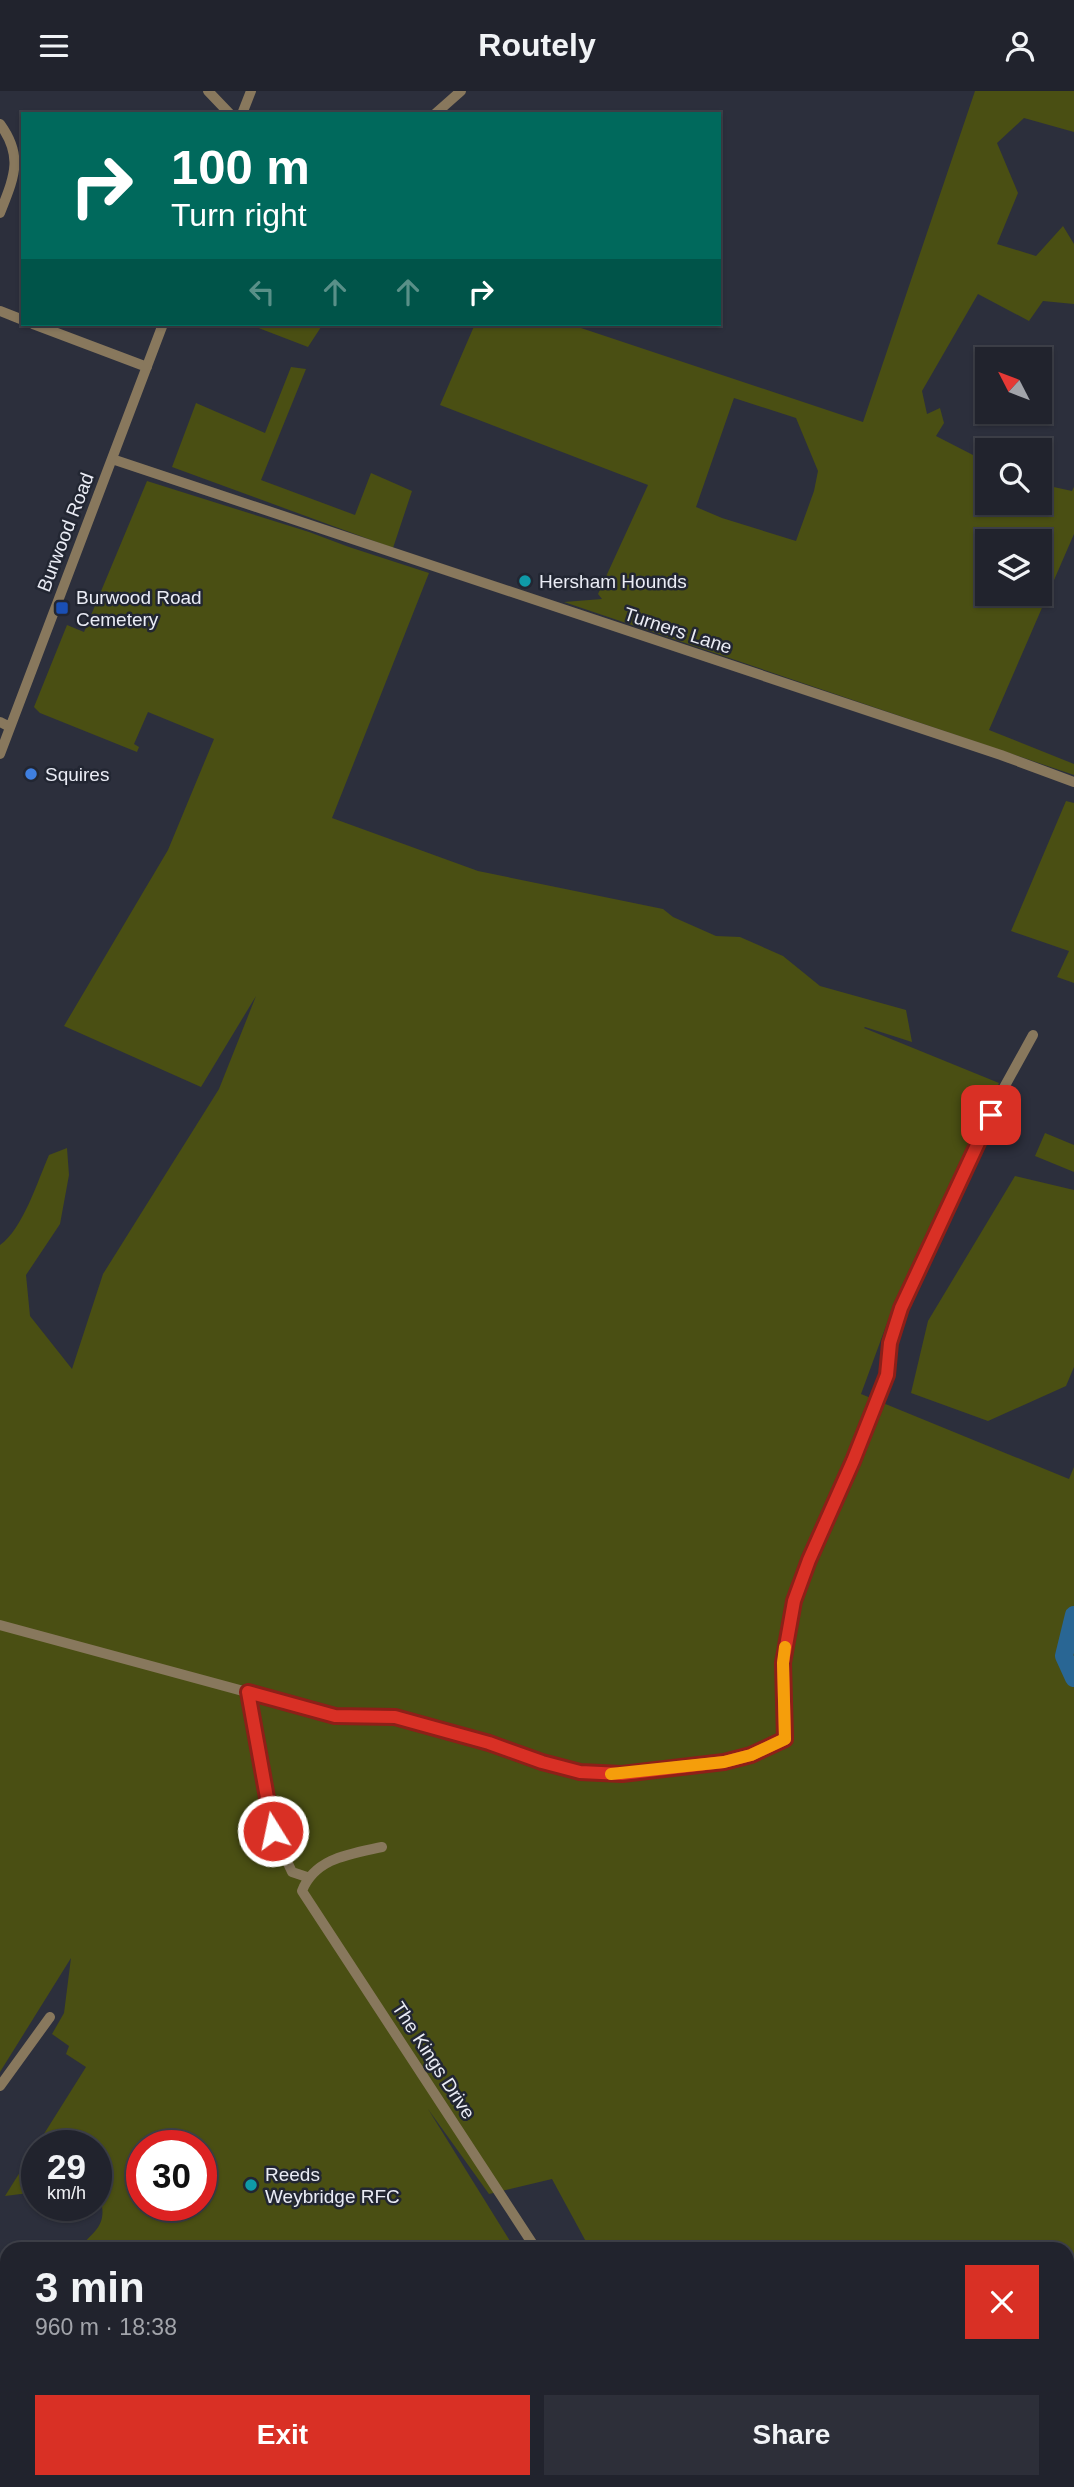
<!DOCTYPE html>
<meta charset="utf-8">
<style>
:root{--surface:#21232d;--page:#2d2f39;--text:#f1f3f6;--muted:#a2a4aa;--line:#3e4049;--accent:#d93025}
body{margin:0;font-family:Arial,sans-serif;background:var(--page);color:var(--text);height:100vh;display:flex;flex-direction:column;font-size:26px;white-space:nowrap}
*{box-sizing:border-box;margin:0}
p{font-size:23px;color:var(--muted)}
.icon{flex:none;width:38px;height:38px;fill:none;stroke:currentColor;stroke-width:2;stroke-linecap:round;stroke-linejoin:round}
.map{position:relative;flex:1;overflow:hidden}
.side{position:absolute;left:0px;top:2151px;width:1074px;height:247px;display:flex;flex-direction:column;background:var(--surface);border-radius:21px 21px 0 0;box-shadow:0 2px 5px #0004,0 0 0 2px var(--line)}
.side>*{flex:none}
.guide{position:absolute;left:21px;top:21px;width:700px;height:214px;border-radius:0px;box-shadow:0 2px 5px #0004,0 0 0 2px var(--line);background:#00695c;color:#fff;overflow:hidden}
.needle{width:46px;rotate:312deg}
.buttons{position:absolute;left:975px;top:256px;display:grid;gap:14px}
.buttons a{display:grid;place-items:center;width:77px;height:77px;border-radius:0px;background:var(--surface);box-shadow:0 2px 5px #0004,0 0 0 2px var(--line);font-size:35px}
.speed{position:absolute;left:21px;top:2039px;display:flex;gap:14px;font-size:35px;font-weight:700;text-align:center}
.speed>*{display:grid;place-content:center;width:91px;height:91px;border-radius:50%;background:var(--surface);box-shadow:0 2px 5px #0004,0 0 0 2px var(--line);line-height:1}
.speed small{font-size:18px;font-weight:400}
.speed .limit{border:10px solid #d22;background:#fff;color:#111}
.pin{position:absolute;display:grid;place-items:center;width:60px;height:60px;color:#fff;margin:-30px;border-radius:14px;box-shadow:0 4px 10px #0006}
.me{position:absolute;width:77px;margin:-38px;rotate:350deg;stroke-linejoin:round;filter:drop-shadow(0 0 5px #0008)}
.turn{display:flex;align-items:center;gap:24px;height:147px;padding:0 35px;font-size:32px}
.turn .icon{width:91px;height:91px;stroke-width:2.5}
.turn b{display:block;font-size:49px;line-height:60px}
.lanes{display:flex;align-items:center;height:66px;padding:0 35px;background:#0003;justify-content:center;gap:35px;direction:ltr}
.lanes .off{opacity:.35}
.round{display:grid;place-items:center;flex:none;width:74px;height:74px;border-radius:0px;background:var(--page)}
.head{display:flex;align-items:center;justify-content:space-between;height:119px;padding:0 35px}
h1{font-size:42px;font-weight:600;line-height:52px}
.cta{display:flex;gap:14px;margin-top:auto;padding:14px 35px}
.cta a{flex:1;height:80px;border-radius:0px;background:var(--accent);color:#fff;font-size:28px;font-weight:600;line-height:80px;text-align:center}
.cta a+a{background:var(--page);color:var(--text)}
header{display:flex;justify-content:space-between;align-items:center;height:91px;padding:0 35px;background:var(--surface);font-size:32px;font-weight:600}
.map>svg:first-child{display:block}
</style>
<header><svg class="icon" aria-label="menu" viewBox="0 0 24 24"><path d="M4 6h16M4 12h16M4 18h16"/></svg>Routely<svg class="icon" aria-label="person" viewBox="0 0 24 24"><circle cx="12" cy="8" r="4"/><path d="M4 21q1-7 8-7t8 7"/></svg></header>
<div class="map">
<svg width="1074" height="2396" viewBox="0 0 1074 2396">
<rect width="100%" height="100%" fill="#2c2f3c"/>
<path fill="#4a4f13" fill-rule="evenodd" d="M975,0H1074V41L1024,27L997,52L1018,102L997,153L1036,165L1063,135L1074,153V213L1043,210L1029,230L978,203L922,300L927,323L940,317L944,332L936,345L973,364L987,374V411H1040V393L1072,400L1074,396V443L989,639L1074,673V684L564,511L602,508L598,503L648,394L440,314L475,233H569L863,331ZM734,307L796,327L818,380L814,400L796,450L722,427L696,416ZM987,450H1040V502H987Z
M248,233H323L308,256Z
M291,276L306,278L261,389L355,424L371,382L412,400L393,457L172,376L196,312L265,342Z
M147,390L309,441L349,456L429,482L332,727L478,780L663,818L673,826L716,845L740,846L783,865L820,895L906,919L912,951L865,936L864,937L999,992L893,1216L861,1303L1069,1388L1074,1376V2396H424L420,2391L1068,2390V2158H590L552,2088L489,2103L428,2018L515,2158H134L130,2153L124,2158H78C94,2140 107,2135 101,2110L96,2107V2054H37V2101L5,2105L86,1976L66,1963L69,1955L52,1943L64,1922L71,1867L0,1981V1154C23,1138 38,1089 49,1064L67,1057L69,1084L60,1133L26,1184L30,1225L72,1278L103,1183L219,998L256,905L201,996L64,935L168,759L214,648L148,621L134,653L139,656L137,661L40,622L34,616L67,534L84,541ZM142,2054H201V2114H142Z
M1066,710L1074,712V892L1057,886L1069,860L1011,840Z
M1045,1042L1074,1054V1081L1035,1065Z
M1015,1085L1074,1099V1276L1066,1295L988,1330L911,1302L928,1230Z
M0,2195L7,2202V2308L0,2301Z
M0,2336L7,2344V2390L41,2391L35,2396H0Z"/>
<g fill="none" stroke-linecap="round" stroke-linejoin="round">
<path stroke="#296694" stroke-width="18" d="M1074,1524L1064,1565L1074,1587"/>
<path stroke="#88785d" stroke-width="10" d="M208,0L230,23
M242,23L251,0
M435,23L461,0
M0,33C24,66 14,86 0,122
M0,220L23,229
M33,233L147,276
M112,368L1001,664L1074,691
M0,631L10,636
M0,663L163,233
M0,1534L335,1625L395,1626L467,1645L542,1671L580,1681L622,1683L724,1671L751,1663L785,1648L783,1572L794,1510L809,1469L853,1370L887,1284L890,1252L901,1217L1001,1002L1033,944
M248,1601L273,1740L292,1781L307,1786
M382,1756C350,1763 315,1767 302,1800L536,2158
M0,1995L50,1926
M0,2325L7,2333
M56,2390L60,2396"/>
</g>
<g fill="none" stroke-linecap="round" stroke-linejoin="round">
<defs>
<path id="route" d="M273,1740L248,1601L335,1625L395,1626L489,1652L542,1671L580,1681L622,1683L724,1671L751,1664L785,1648L783,1572L794,1510L809,1469L853,1370L887,1284L890,1252L901,1217L991,1024"/>
</defs>
<use href="#route" stroke="#8d1f18" stroke-width="18"/>
<use href="#route" stroke="#d93025" stroke-width="12"/>
<path stroke="#f59e0b" stroke-width="12" d="M611,1683L724,1671L751,1664L785,1648L783,1572L785,1556"/>
</g>
<g fill="#0f9aa8" stroke="#222632" stroke-width="2.5">
<circle cx="525" cy="490" r="7"/>
<circle cx="251" cy="2094" r="7"/>
</g>
<rect fill="#1a4fb4" stroke="#222632" stroke-width="2.5" x="55" y="510" width="14" height="14" rx="3.5"/>
<circle fill="#3f7fe0" stroke="#222632" stroke-width="2.5" cx="31" cy="683" r="7"/>
<g text-anchor="middle" stroke-width="5" stroke-linejoin="round" paint-order="stroke">
<g font-size="19" fill="#eaecf5" stroke="#222632">
<text transform="translate(65 441) rotate(-69)" y="7">Burwood Road</text>
<text transform="translate(678 539) rotate(18)" y="7">Turners Lane</text>
<text transform="translate(434 1969) rotate(57)" y="7">The Kings Drive</text>
</g>
<g font-size="19" fill="#eaecf5" stroke="#222632" text-anchor="start">
<text x="539" y="497">Hersham Hounds</text>
<text x="76" y="513">Burwood Road<tspan x="76" dy="22">Cemetery</tspan></text>
<text x="45" y="690">Squires</text>
<text x="265" y="2090">Reeds<tspan x="265" dy="22">Weybridge RFC</tspan></text>
</g>
</g>
</svg>
<div class="buttons">
<a><svg class="needle" viewBox="-14 -14 28 28"><path d="M0-13l5 13h-10z" fill="#e53935"/><path d="M0 13l5-13h-10z" fill="#a2a4aa"/></svg></a>
<a><svg class="icon" aria-label="search" viewBox="0 0 24 24"><circle cx="10" cy="10" r="6"/><path d="M15 15l6 6"/></svg></a>
<a><svg class="icon" aria-label="layers" viewBox="0 0 24 24"><path d="M12 4l9 5-9 5-9-5zM3 14l9 5 9-5"/></svg></a>
</div>
<div class="speed"><div>29<small>km/h</small></div><div class="limit">30</div></div>
<div class="pin" style="left:991px;top:1024px;background:#d93025"><svg class="icon" aria-label="arrive" viewBox="0 0 24 24"><path d="M6 21V4h12l-3 4 3 4H6"/></svg></div>
<svg class="me" style="left:273px;top:1740px" viewBox="-20 -20 40 40"><circle r="17" fill="#d93025" stroke="#fff" stroke-width="3"/><path d="M0-11L8 9 0 5-8 9z" fill="#fff"/></svg>
<div class="guide">
<div class="turn"><svg class="icon" aria-label="right" viewBox="0 0 24 24"><path d="M7 20v-9h11M14 6l5 5-5 5"/></svg><div><b>100 m</b>Turn right</div></div>
<div class="lanes"><svg class="icon off" aria-label="left" viewBox="0 0 24 24"><path d="M17 20v-9H6M10 6l-5 5 5 5"/></svg><svg class="icon off" aria-label="ahead" viewBox="0 0 24 24"><path d="M12 20V5M6 11l6-6 6 6"/></svg><svg class="icon off" aria-label="ahead" viewBox="0 0 24 24"><path d="M12 20V5M6 11l6-6 6 6"/></svg><svg class="icon" aria-label="right" viewBox="0 0 24 24"><path d="M7 20v-9h11M14 6l5 5-5 5"/></svg></div>
</div>
<section class="side">
<div class="head"><div><h1>3 min</h1><p>960 m · 18:38</p></div><a class="round" style="background:#d93025;color:#fff"><svg class="icon" aria-label="close" viewBox="0 0 24 24"><path d="M6 6l12 12M18 6L6 18"/></svg></a></div>
<div class="cta"><a>Exit</a><a>Share</a></div>
</section>
</div>
